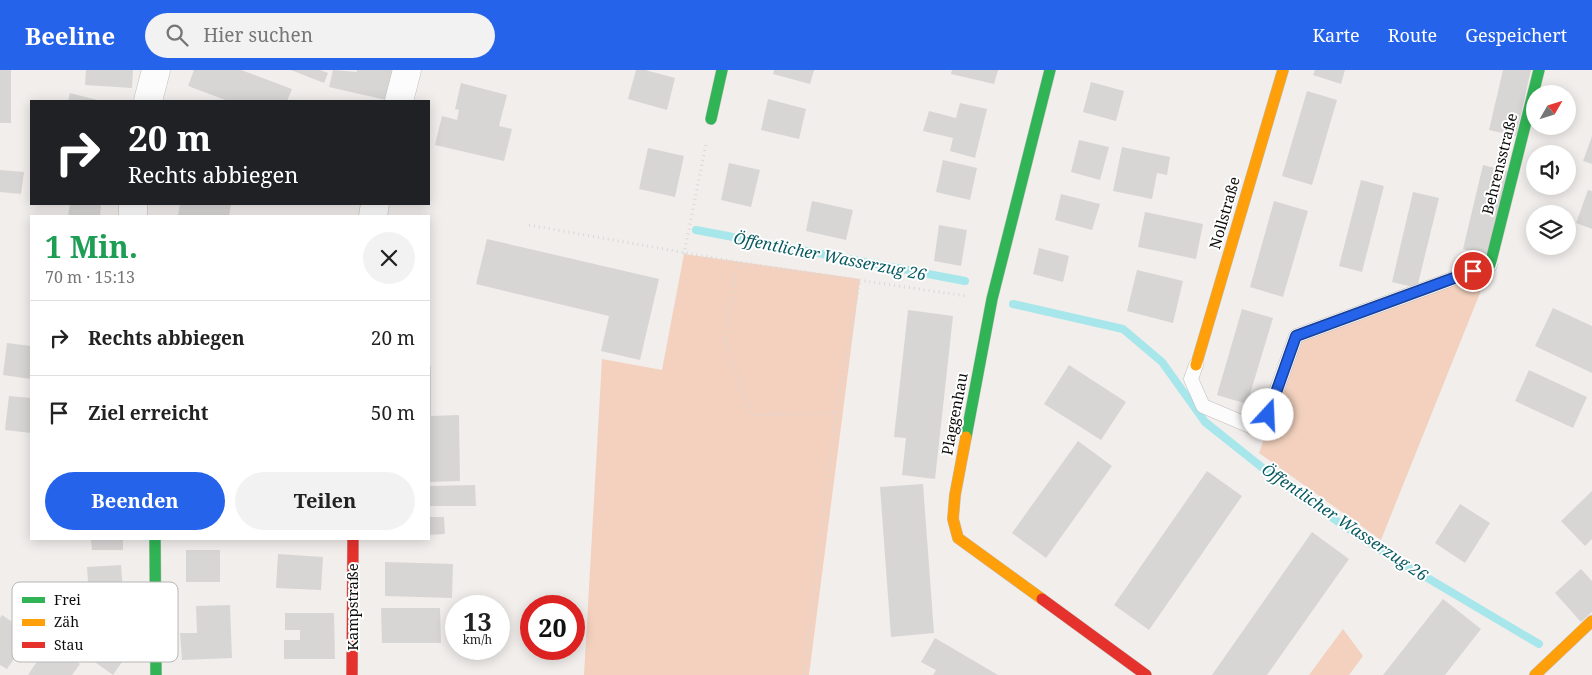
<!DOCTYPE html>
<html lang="de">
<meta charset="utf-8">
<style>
:root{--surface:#fff;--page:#f2f2f2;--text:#222;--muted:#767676;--line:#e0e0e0;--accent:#2563eb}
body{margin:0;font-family:"Noto Serif",serif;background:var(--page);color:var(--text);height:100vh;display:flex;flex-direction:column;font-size:19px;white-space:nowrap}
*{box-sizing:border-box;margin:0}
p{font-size:16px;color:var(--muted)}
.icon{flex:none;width:28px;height:28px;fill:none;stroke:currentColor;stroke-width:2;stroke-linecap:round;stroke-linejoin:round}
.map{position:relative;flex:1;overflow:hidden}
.drawer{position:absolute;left:30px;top:145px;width:400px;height:325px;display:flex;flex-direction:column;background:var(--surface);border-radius:0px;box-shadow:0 2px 12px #0003}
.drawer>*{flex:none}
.guide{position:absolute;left:30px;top:30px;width:400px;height:105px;border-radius:0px;box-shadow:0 2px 12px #0003;background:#202124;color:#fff;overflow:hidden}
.needle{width:32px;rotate:51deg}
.fabs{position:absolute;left:1526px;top:15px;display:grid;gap:10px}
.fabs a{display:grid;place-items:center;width:50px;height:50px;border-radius:50%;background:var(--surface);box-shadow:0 2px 12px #0003;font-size:25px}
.speed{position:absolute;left:445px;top:525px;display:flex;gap:10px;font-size:25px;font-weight:700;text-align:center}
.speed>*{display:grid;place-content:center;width:65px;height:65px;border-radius:50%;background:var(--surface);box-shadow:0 2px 12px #0003;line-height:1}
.speed small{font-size:12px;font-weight:400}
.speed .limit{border:8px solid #d22;background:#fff;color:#111}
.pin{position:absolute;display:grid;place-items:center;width:42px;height:42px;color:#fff;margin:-21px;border:2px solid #fff;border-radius:50%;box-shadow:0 1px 5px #0007}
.me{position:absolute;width:55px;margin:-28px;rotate:20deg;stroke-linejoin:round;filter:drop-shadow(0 0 4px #0008)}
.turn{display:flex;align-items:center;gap:18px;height:105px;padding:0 15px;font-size:22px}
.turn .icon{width:65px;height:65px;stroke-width:2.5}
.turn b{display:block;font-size:35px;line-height:42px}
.round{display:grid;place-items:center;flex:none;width:52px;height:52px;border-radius:26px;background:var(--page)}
.overview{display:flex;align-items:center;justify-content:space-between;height:85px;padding:0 15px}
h1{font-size:30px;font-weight:700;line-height:38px;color:#1e9e55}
.primary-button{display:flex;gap:10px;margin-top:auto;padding:10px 15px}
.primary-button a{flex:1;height:58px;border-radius:30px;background:var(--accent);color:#fff;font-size:20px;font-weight:700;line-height:58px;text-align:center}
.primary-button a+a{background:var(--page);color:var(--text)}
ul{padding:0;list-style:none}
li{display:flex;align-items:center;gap:15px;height:75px;padding:0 15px;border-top:1px solid var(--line)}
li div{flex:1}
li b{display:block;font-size:19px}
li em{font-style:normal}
header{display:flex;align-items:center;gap:30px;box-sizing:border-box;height:70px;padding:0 25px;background:var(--accent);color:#fff}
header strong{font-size:24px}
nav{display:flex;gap:28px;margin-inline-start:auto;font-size:18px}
.search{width:350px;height:45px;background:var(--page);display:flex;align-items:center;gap:12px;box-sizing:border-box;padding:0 18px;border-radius:28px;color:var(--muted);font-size:19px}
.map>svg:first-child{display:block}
</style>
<header>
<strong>Beeline</strong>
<div class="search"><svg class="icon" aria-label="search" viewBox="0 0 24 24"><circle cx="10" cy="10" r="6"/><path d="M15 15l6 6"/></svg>Hier suchen</div>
<nav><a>Karte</a><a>Route</a><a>Gespeichert</a></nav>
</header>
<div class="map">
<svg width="1592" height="605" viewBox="0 0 1592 605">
<rect width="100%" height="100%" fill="#f1eeec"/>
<path fill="#f3d1be" d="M684,184L860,209L809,605H584L602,289L662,300Z
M1490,198L1381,470L1259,383L1299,268Z
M1343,559L1363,586L1349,605H1309Z"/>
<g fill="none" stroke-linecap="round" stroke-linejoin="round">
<path stroke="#a7e6eb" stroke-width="8" d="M696,160L965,211
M1013,234L1123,259L1162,292L1205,352L1284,415L1377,478L1539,574"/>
</g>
<path fill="#d8d6d5" d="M0,0H11V53H0Z
M86,0H133L132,18L85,15Z
M194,0H241L292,19L287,31H228L188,16Z
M291,0H320L328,3L324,13Z
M333,0L357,2V0H392L386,30L329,17Z
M636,0H645L675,8L667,40L628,29Z
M774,0H814L810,14L773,4Z
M952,0H998L994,14L951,4Z
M1315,0H1345L1341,14L1313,5Z
M1503,0H1531L1516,66L1489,60Z
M1091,12L1124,21L1116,51L1083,42Z
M461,13L507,25L499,56L512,59L504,91L435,75L442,46L457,50L459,40L455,39Z
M1307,21L1337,30L1312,115L1282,106Z
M70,23L101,31H68Z
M768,29L806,39L799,69L761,60Z
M960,33L987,39L975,88L950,81L953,68L923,61L929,41L956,48Z
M1592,66V94L1583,91Z
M1079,70L1109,77L1100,110L1071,102Z
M1122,77L1170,87L1167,105L1157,103L1152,129L1113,121Z
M648,78L684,86L675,127L639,119Z
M943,90L977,98L970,130L936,122Z
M729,93L760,100L751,137L721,130Z
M1483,95L1511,102L1490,185L1463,179Z
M0,100L24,102L21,124L0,122Z
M1361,110L1384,116L1362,202L1339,196Z
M1588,120L1592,121V159L1576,153Z
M1413,122L1439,128L1417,218L1392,212Z
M1061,124L1100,134L1092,160L1055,150Z
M812,131L853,140L846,170L806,161Z
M1274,131L1308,141L1283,227L1250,217Z
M70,134H101L100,146H68Z
M180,134H231L229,146H178Z
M1145,142L1203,154L1196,189L1138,177Z
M939,155L967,160L961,196L934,191Z
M487,169L659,209L640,290L601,281L609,246L476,214Z
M1039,178L1069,186L1063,212L1033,204Z
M1137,200L1183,211L1173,253L1127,241Z
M1553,238L1592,256V303L1535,276Z
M1242,239L1273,248L1247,334L1217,325Z
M908,240L953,246L935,409L902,405L906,368L894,367Z
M7,273L31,276V309L3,305Z
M1069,295L1126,332L1101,370L1044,334Z
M429,296H431V346L459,345L460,411L429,412Z
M1529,300L1587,327L1573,358L1515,331Z
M9,326L31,328V363L5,360Z
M1078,371L1112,396L1046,488L1012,463Z
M1207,401L1242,426L1149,560L1114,535Z
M923,414L934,563L891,567L880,417Z
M475,415L476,436H429V416Z
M1592,421V469L1585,476L1561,451Z
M1460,434L1490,453L1465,493L1435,473Z
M429,447H444L445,464L429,465Z
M1312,462L1349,489L1267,605H1212Z
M91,469H123V480H92Z
M186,480H220V512H186Z
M278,484L323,487L321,520L276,518Z
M385,492L453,494L452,528L385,526Z
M121,495L124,536L90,538L87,497Z
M1581,499L1592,511V542L1581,552L1555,523Z
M1443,529L1481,559L1445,605H1383Z
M230,535L232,588L182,590L180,563H197L196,536Z
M381,538H440L441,573H382Z
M285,543H334L335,589H284V570H300V560H285Z
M2,545L31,564L7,599L0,595V548Z
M109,560L133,576L113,605L78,580L89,564L100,572Z
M935,568L998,605H933L936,600L921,592Z
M49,573L80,594L72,605H28Z"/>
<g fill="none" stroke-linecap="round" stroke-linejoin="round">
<defs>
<path id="lane" d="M1196,295L1191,309L1203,336L1262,361L1296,266L1490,195"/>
<path id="street" d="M148,31L156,0
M399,31L407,0
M133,134V146
M373,146L375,134"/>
<path id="fast" d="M711,49L722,0
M1490,195L1539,0
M966,367L992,229L1050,0
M155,469L156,605"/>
<path id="slow" d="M1196,295L1283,0
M966,367L955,425L953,449L958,468L1042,529
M1535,605L1592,551"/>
<path id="jam" d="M1042,529L1146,605
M352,605L353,469"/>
</defs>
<use href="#lane" stroke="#c0bebc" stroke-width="15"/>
<use href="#street" stroke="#c0bebc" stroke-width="29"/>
<use href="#fast" stroke="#c0bebc" stroke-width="12"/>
<use href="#slow" stroke="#c0bebc" stroke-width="12"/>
<use href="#jam" stroke="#c0bebc" stroke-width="12"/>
<path stroke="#d9d8d8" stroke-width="3" stroke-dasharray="1 4" stroke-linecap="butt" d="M529,155L737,192L966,226
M684,184L706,74
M737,192L725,272L751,345L836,343
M804,605L836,343L860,209"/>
<use href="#lane" stroke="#fdfcfc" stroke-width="14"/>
<use href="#street" stroke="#fdfcfc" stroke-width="28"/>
<use href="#fast" stroke="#30b455" stroke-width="11"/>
<use href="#slow" stroke="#ff9f0a" stroke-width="11"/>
<use href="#jam" stroke="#e5322d" stroke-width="11"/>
</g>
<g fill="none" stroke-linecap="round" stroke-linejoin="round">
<defs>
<path id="route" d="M1268,345L1296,266L1473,201"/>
</defs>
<use href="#route" stroke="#184099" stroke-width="12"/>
<use href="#route" stroke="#2563eb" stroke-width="9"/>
</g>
<g text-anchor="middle" stroke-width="4" stroke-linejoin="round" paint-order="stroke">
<g font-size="15" fill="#0e0c0b" stroke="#fff">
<text transform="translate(1500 94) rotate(-76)" y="5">Behrensstraße</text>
<text transform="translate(1225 143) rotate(-74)" y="5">Nollstraße</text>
<text transform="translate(955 344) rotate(-79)" y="5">Plaggenhau</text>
<text transform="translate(353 537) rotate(-90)" y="5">Kampstraße</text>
</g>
<g font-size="16" font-style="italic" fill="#075a61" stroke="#fff">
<text transform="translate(830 186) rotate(11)" y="6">Öffentlicher Wasserzug 26</text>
<text transform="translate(1345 452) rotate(34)" y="6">Öffentlicher Wasserzug 26</text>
</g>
</g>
<rect x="12" y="512" width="166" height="80" rx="8" fill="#fff" stroke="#b7b6b6" stroke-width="1"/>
<rect x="22" y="527" width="23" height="6" fill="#30b455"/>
<rect x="22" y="549" width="23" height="7" fill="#ff9f0a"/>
<rect x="22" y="572" width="23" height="6" fill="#e5322d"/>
<g font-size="14" fill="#0e0c0b">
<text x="54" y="535">Frei</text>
<text x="54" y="557">Zäh</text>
<text x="54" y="580">Stau</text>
</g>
</svg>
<div class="fabs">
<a><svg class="needle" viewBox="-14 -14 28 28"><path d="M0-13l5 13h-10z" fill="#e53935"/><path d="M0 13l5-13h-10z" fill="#767676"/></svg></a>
<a><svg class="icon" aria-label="sound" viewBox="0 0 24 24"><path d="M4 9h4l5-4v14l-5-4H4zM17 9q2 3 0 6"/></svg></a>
<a><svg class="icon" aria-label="layers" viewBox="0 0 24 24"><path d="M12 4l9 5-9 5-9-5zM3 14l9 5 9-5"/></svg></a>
</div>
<div class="speed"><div>13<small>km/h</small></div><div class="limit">20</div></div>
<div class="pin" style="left:1473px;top:201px;background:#d93025"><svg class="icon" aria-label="arrive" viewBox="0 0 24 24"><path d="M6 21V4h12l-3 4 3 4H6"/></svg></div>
<svg class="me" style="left:1268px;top:345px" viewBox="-20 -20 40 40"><circle r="19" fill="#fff"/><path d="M0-13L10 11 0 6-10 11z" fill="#2563eb"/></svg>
<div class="guide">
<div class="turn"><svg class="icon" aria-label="right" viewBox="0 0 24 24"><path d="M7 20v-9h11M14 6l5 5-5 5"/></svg><div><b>20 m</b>Rechts abbiegen</div></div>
</div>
<section class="drawer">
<div class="overview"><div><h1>1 Min.</h1><p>70 m · 15:13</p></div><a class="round"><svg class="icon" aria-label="close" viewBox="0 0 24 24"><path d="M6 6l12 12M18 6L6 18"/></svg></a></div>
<ul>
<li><svg class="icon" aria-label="right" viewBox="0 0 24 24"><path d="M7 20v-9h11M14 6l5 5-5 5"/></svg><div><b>Rechts abbiegen</b></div><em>20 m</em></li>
<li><svg class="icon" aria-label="arrive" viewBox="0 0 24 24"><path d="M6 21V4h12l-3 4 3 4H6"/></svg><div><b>Ziel erreicht</b></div><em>50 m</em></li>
</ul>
<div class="primary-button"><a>Beenden</a><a>Teilen</a></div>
</section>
</div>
